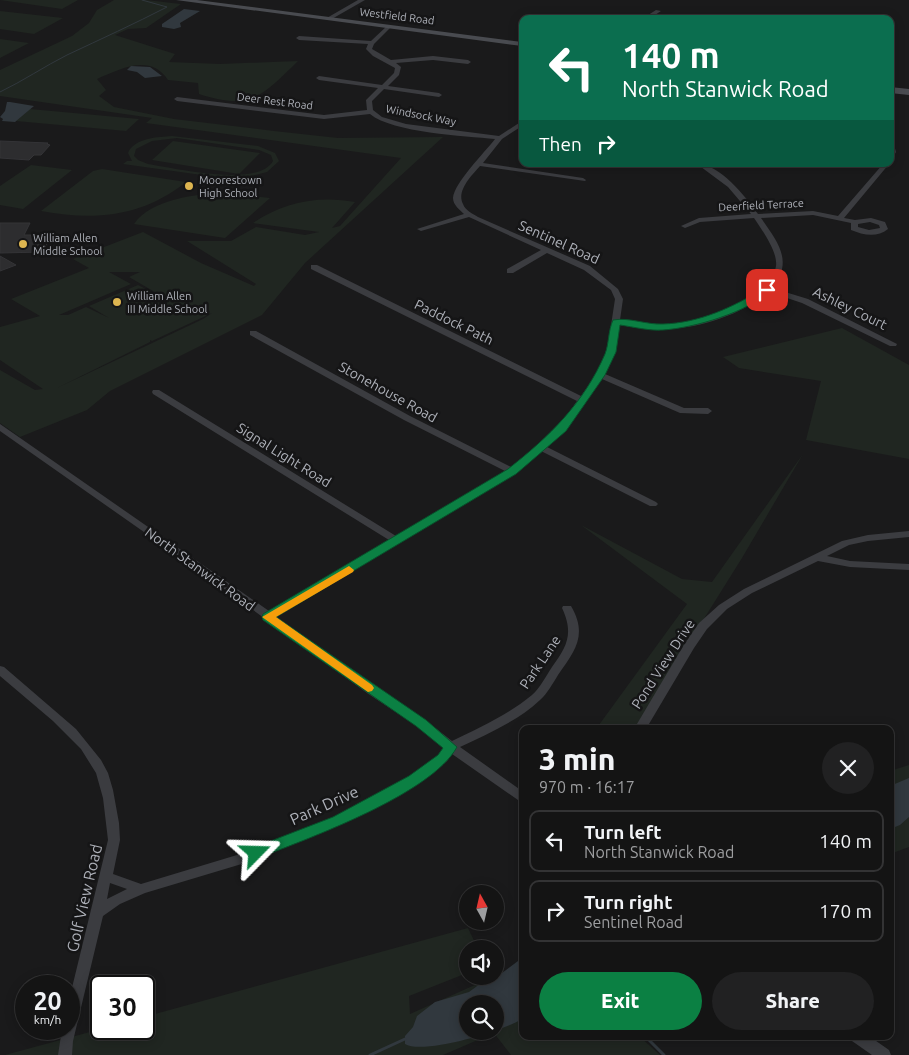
<!DOCTYPE html>
<meta charset="utf-8">
<style>
:root{--surface:#141414;--page:#212122;--text:#f1f3f6;--muted:#9d9ea0;--line:#333334;--accent:#0b8043}
body{margin:0;font-family:Ubuntu,sans-serif;background:var(--page);color:var(--text);height:100vh;display:flex;flex-direction:column;font-size:19px;white-space:nowrap}
*{box-sizing:border-box;margin:0}
p{font-size:16px;color:var(--muted)}
.icon{flex:none;width:28px;height:28px;fill:none;stroke:currentColor;stroke-width:2;stroke-linecap:round;stroke-linejoin:round}
.map{position:relative;flex:1;overflow:hidden}
.sheet{position:absolute;left:519px;top:725px;width:375px;height:315px;display:flex;flex-direction:column;background:var(--surface);border-radius:10px;box-shadow:0 2px 12px #0003,0 0 0 1px var(--line)}
.sheet>*{flex:none}
.top-card{position:absolute;left:519px;top:15px;width:375px;height:152px;border-radius:10px;box-shadow:0 2px 12px #0003,0 0 0 1px var(--line);background:#0b6e4f;color:#fff;overflow:hidden}
.needle{width:32px;rotate:352deg}
.controls{position:absolute;left:459px;top:885px;display:grid;gap:10px}
.controls a{display:grid;place-items:center;width:45px;height:45px;border-radius:50%;background:var(--surface);box-shadow:0 2px 12px #0003,0 0 0 1px var(--line);font-size:25px}
.speed{position:absolute;left:15px;top:975px;display:flex;gap:10px;font-size:25px;font-weight:700;text-align:center}
.speed>*{display:grid;place-content:center;width:65px;height:65px;border-radius:50%;background:var(--surface);box-shadow:0 2px 12px #0003,0 0 0 1px var(--line);line-height:1}
.speed small{font-size:12px;font-weight:400}
.speed .limit{border:2px solid #111;border-radius:8px;background:#fff;color:#111}
.pin{position:absolute;display:grid;place-items:center;width:42px;height:42px;color:#fff;margin:-21px;border-radius:10px;box-shadow:0 2px 8px #0006}
.me{position:absolute;width:55px;margin:-28px;rotate:68deg;stroke-linejoin:round;filter:drop-shadow(0 0 4px #0008)}
.turn{display:flex;align-items:center;gap:18px;height:105px;padding:0 20px;font-size:22px}
.turn .icon{width:65px;height:65px;stroke-width:2.5}
.turn b{display:block;font-size:35px;line-height:42px}
.then{display:flex;align-items:center;height:48px;padding:0 20px;background:#0003;gap:10px;font-size:19px}
.round{display:grid;place-items:center;flex:none;width:52px;height:52px;border-radius:26px;background:var(--page)}
.summary{display:flex;align-items:center;justify-content:space-between;height:85px;padding:0 20px}
h1{font-size:30px;font-weight:800;line-height:38px}
.button{display:flex;gap:10px;margin-top:auto;padding:10px 20px}
.button a{flex:1;height:58px;border-radius:30px;background:var(--accent);color:#fff;font-size:20px;font-weight:800;line-height:58px;text-align:center}
.button a+a{background:var(--page);color:var(--text)}
ul{padding:0;list-style:none}
li{display:flex;align-items:center;gap:15px;height:62px;margin:0 10px 8px;padding:0 10px;border:2px solid var(--line);border-radius:10px}
li div{flex:1}
li b{display:block;font-size:19px}
li em{font-style:normal}
.map>svg:first-child{display:block}
</style>
<div class="map">
<svg width="909" height="1055" viewBox="0 0 909 1055">
<rect width="100%" height="100%" fill="#1a1a1b"/>
<path fill="#202621" fill-rule="evenodd" d="M0,0H78L62,9Z
M114,0H146L181,4L146,28L128,29L115,35L175,54L169,62L220,64L298,61C262,96 251,111 199,94L198,83L168,80C150,53 121,69 97,79L106,90L99,96L114,107L174,119L274,131L338,138L443,137L305,263L262,315L110,391L87,410L20,437L0,423V370L35,390L43,389L0,360V327L40,316L11,299L89,268L73,259L143,232L201,263L254,286L256,284L187,241H231L256,227L305,235L319,232L253,223C283,202 319,195 355,202L332,228L340,226L401,158L146,123L152,118L0,96V70L72,36L89,23L97,10ZM109,272H140L129,277L177,305L138,285L89,306L109,318L86,307L68,315H59L131,284ZM212,313L203,319L57,388L150,342V340L152,341Z
M0,11L63,18L34,34L0,29Z
M0,39L29,43L0,58Z
M30,109L139,119L126,131L16,121Z
M172,136L258,146L275,153L279,161L267,172L247,177L256,179L252,182L123,164L127,161H132L128,153C134,138 158,137 172,136ZM177,138L259,150L271,155L273,161C258,188 174,168 148,164L138,160L134,156L136,149L152,141Z
M173,141L260,153L239,174L152,160Z
M31,165L72,170L23,209L0,205V186Z
M102,169L186,182C142,217 95,221 41,211L93,171Z
M227,193L270,198L225,238L134,224C151,199 199,193 227,193Z
M842,328L909,365V459L806,440L821,381L739,368L723,357Z
M803,454L742,558L635,729H596L687,604L581,525L682,579L712,582Z
M909,765V847L890,854V771Z
M468,928L478,949H468L467,973L409,996L410,1014L522,964V1036H639L660,1055H511L494,1033L443,1055H5L101,1029H144V1017ZM468,1004H495V1031H468Z"/>
<path fill="#31383e" fill-rule="evenodd" d="M184,9L200,11L180,23L181,27L174,29L162,27V24Z
M131,66L150,67L162,76L145,78L137,72L127,70Z
M7,102H10L34,106L15,122L2,121L3,119L0,117L5,111Z
M909,778V817L900,825L890,829V786Z
M522,958V1019C503,1031 423,1055 405,1044V1036L413,1027L417,1016L435,1002L469,992L484,981L502,973ZM468,1004H495V1031H468Z"/>
<g fill="none" stroke-linecap="round" stroke-linejoin="round">
<path stroke="#31383e" stroke-width="1" d="M0,92C23,81 45,66 67,55C101,39 134,24 167,7L142,0"/>
<path stroke="#31383e" stroke-width="3" d="M645,1036L664,1055
M370,1055L405,1039"/>
</g>
<path fill="#2d2d2f" stroke="#343437" d="M0,141L48,143L47,144L50,145L41,155H34L29,160L0,158Z
M0,223H30L24,235H51L43,252L0,253Z
M0,256L16,265L0,271Z"/>
<g fill="none" stroke-linecap="round" stroke-linejoin="round">
<path fill="#3b3c40" fill-rule="evenodd" d="M358,0H365L330,20L325,19Z
M656,10L661,11L649,19H642Z
M388,25L391,27L374,44L372,49L391,60L433,56L468,60L471,62L468,64L433,60L396,63L401,67L399,75L388,86L439,93L442,95L439,97L384,89L372,101L373,110L382,117L406,124L499,136L522,121V126L502,139L483,163L583,178L586,180L585,181L480,166C472,175 456,191 463,204C465,210 473,214 478,217L590,266L618,289L623,299L620,320C635,323 651,326 666,325C697,324 770,303 776,266C778,252 762,230 754,218L700,222L685,228L681,226L699,218L751,214L728,187L697,164C720,164 745,196 758,214L813,211L838,216L883,164H889L844,218L855,220L871,218L885,222L888,229C877,238 863,235 851,230V223L813,215L761,218C778,242 794,262 772,288L808,299L897,344L896,346H890L802,303L769,292C726,325 671,336 620,325L615,352L605,374L684,408H708L712,411L708,414L680,413L602,379L565,431L547,447L656,502L658,504L656,506H650L541,451L515,473L277,617L375,687L425,720L452,741C479,728 508,715 532,695C540,688 546,676 552,667C567,646 574,634 562,608L563,606H571C588,635 575,651 558,675C553,683 547,694 540,700C518,721 487,734 460,747L522,791V801L518,800L452,754L447,761L418,783L342,823L245,863L145,893L120,904L103,916L73,1041L72,1055H58L62,1029H69V1000L108,840L103,798L96,773L81,749L53,721L0,676V666L4,667L76,729L101,760L108,773L113,790L119,823L120,840L113,874L141,884L237,855L334,817L410,777L439,755L444,748L417,726L367,693L201,572L0,431V424L269,611L389,540L153,394L152,392L153,390H159L396,536L505,471L404,420L250,335V331H256L410,416L511,467L559,427L577,401L311,269V265H317L581,396L596,375L607,352L615,299L611,290L584,270L547,253L513,273H507V269L541,250L469,217L421,231L417,229L464,214C460,210 453,205 453,198C454,183 485,152 495,139C465,136 393,133 370,114L324,119L177,101L174,99L177,97L324,115L367,110L366,100L378,88L319,80L316,78L319,76L382,85L394,73L395,68L373,56L366,49L368,44L299,40L296,38L299,36L371,41ZM870,222L879,225L880,228L869,230L858,227V224ZM110,883L127,889L107,899Z
M890,139L893,141L896,152L892,159L890,160Z
M909,531V537L868,541L849,545L827,556L850,561L909,564V570L850,567L818,561L752,593L727,609L707,629L694,648L646,729H634L685,643L699,623L719,605L744,589L842,541L868,535Z
M850,1036H869L889,1050L891,1055H872L852,1041Z"/>
<path fill="#494b50" fill-rule="evenodd" d="M176,0H197L522,42V46Z
M890,87L909,89V95L890,93Z"/>
</g>
<path fill="#0b8043" stroke="#07532c" d="M764,288L771,290C749,312 694,328 663,330C649,331 634,327 620,325L616,352L605,375L566,431L516,474L276,617L426,720L457,747C431,794 312,837 261,857H250L248,853L250,849L333,817L409,776L438,755L443,748L416,726L263,620L262,617L263,614L508,469C549,437 584,403 605,354C609,344 608,331 613,320C629,317 647,325 663,324C699,323 734,307 764,288Z"/>
<path fill="#f59e0b" d="M349,566L354,570L353,572L276,617L372,685L374,688L372,691L368,692L262,617Z"/>
<g fill="#ddb550" stroke="#151516" stroke-width="2">
<circle cx="189" cy="186" r="5"/>
<circle cx="23" cy="244" r="5"/>
<circle cx="117" cy="302" r="5"/>
</g>
<g text-anchor="middle" stroke-width="5" stroke-linejoin="round" paint-order="stroke">
<g font-size="11" fill="#aeb1b9" stroke="#151516">
<text transform="translate(397 16) rotate(7)" y="4">Westfield Road</text>
<text transform="translate(275 101) rotate(7)" y="4">Deer Rest Road</text>
<text transform="translate(421 115) rotate(11)" y="4">Windsock Way</text>
<text transform="translate(761 205) rotate(-3)" y="4">Deerfield Terrace</text>
</g>
<g font-size="11" fill="#aeb1b9" stroke="#151516" text-anchor="start">
<text x="199" y="184">Moorestown<tspan x="199" dy="13">High School</tspan></text>
<text x="33" y="242">William Allen<tspan x="33" dy="13">Middle School</tspan></text>
<text x="127" y="300">William Allen<tspan x="127" dy="13">III Middle School</tspan></text>
</g>
<g font-size="14" fill="#aeb1b9" stroke="#151516">
<text transform="translate(559 242) rotate(24)" y="5">Sentinel Road</text>
<text transform="translate(850 308) rotate(26)" y="5">Ashley Court</text>
<text transform="translate(454 322) rotate(26)" y="5">Paddock Path</text>
<text transform="translate(388 392) rotate(29)" y="5">Stonehouse Road</text>
<text transform="translate(284 455) rotate(32)" y="5">Signal Light Road</text>
<text transform="translate(200 569) rotate(36)" y="5">North Stanwick Road</text>
<text transform="translate(540 662) rotate(-56)" y="5">Park Lane</text>
<text transform="translate(663 664) rotate(-57)" y="5">Pond View Drive</text>
</g>
<g font-size="16" fill="#aeb1b9" stroke="#151516">
<text transform="translate(324 805) rotate(-24)" y="6">Park Drive</text>
<text transform="translate(84 898) rotate(-77)" y="6">Golf View Road</text>
</g>
</g>
</svg>
<div class="controls">
<a><svg class="needle" viewBox="-14 -14 28 28"><path d="M0-13l5 13h-10z" fill="#e53935"/><path d="M0 13l5-13h-10z" fill="#9d9ea0"/></svg></a>
<a><svg class="icon" aria-label="sound" viewBox="0 0 24 24"><path d="M4 9h4l5-4v14l-5-4H4zM17 9q2 3 0 6"/></svg></a>
<a><svg class="icon" aria-label="search" viewBox="0 0 24 24"><circle cx="10" cy="10" r="6"/><path d="M15 15l6 6"/></svg></a>
</div>
<div class="speed"><div>20<small>km/h</small></div><div class="limit">30</div></div>
<div class="pin" style="left:767px;top:290px;background:#d93025"><svg class="icon" aria-label="arrive" viewBox="0 0 24 24"><path d="M6 21V4h12l-3 4 3 4H6"/></svg></div>
<svg class="me" style="left:256px;top:853px" viewBox="-20 -20 40 40"><path d="M0-17L14 15 0 8-14 15z" fill="#0b8043" stroke="#fff" stroke-width="4"/></svg>
<div class="top-card">
<div class="turn"><svg class="icon" aria-label="left" viewBox="0 0 24 24"><path d="M17 20v-9H6M10 6l-5 5 5 5"/></svg><div><b>140 m</b>North Stanwick Road</div></div>
<div class="then">Then<svg class="icon" aria-label="right" viewBox="0 0 24 24"><path d="M7 20v-9h11M14 6l5 5-5 5"/></svg></div>
</div>
<section class="sheet">
<div class="summary"><div><h1>3 min</h1><p>970 m · 16:17</p></div><a class="round"><svg class="icon" aria-label="close" viewBox="0 0 24 24"><path d="M6 6l12 12M18 6L6 18"/></svg></a></div>
<ul>
<li><svg class="icon" aria-label="left" viewBox="0 0 24 24"><path d="M17 20v-9H6M10 6l-5 5 5 5"/></svg><div><b>Turn left</b><p>North Stanwick Road</p></div><em>140 m</em></li>
<li><svg class="icon" aria-label="right" viewBox="0 0 24 24"><path d="M7 20v-9h11M14 6l5 5-5 5"/></svg><div><b>Turn right</b><p>Sentinel Road</p></div><em>170 m</em></li>
</ul>
<div class="button"><a>Exit</a><a>Share</a></div>
</section>
</div>
